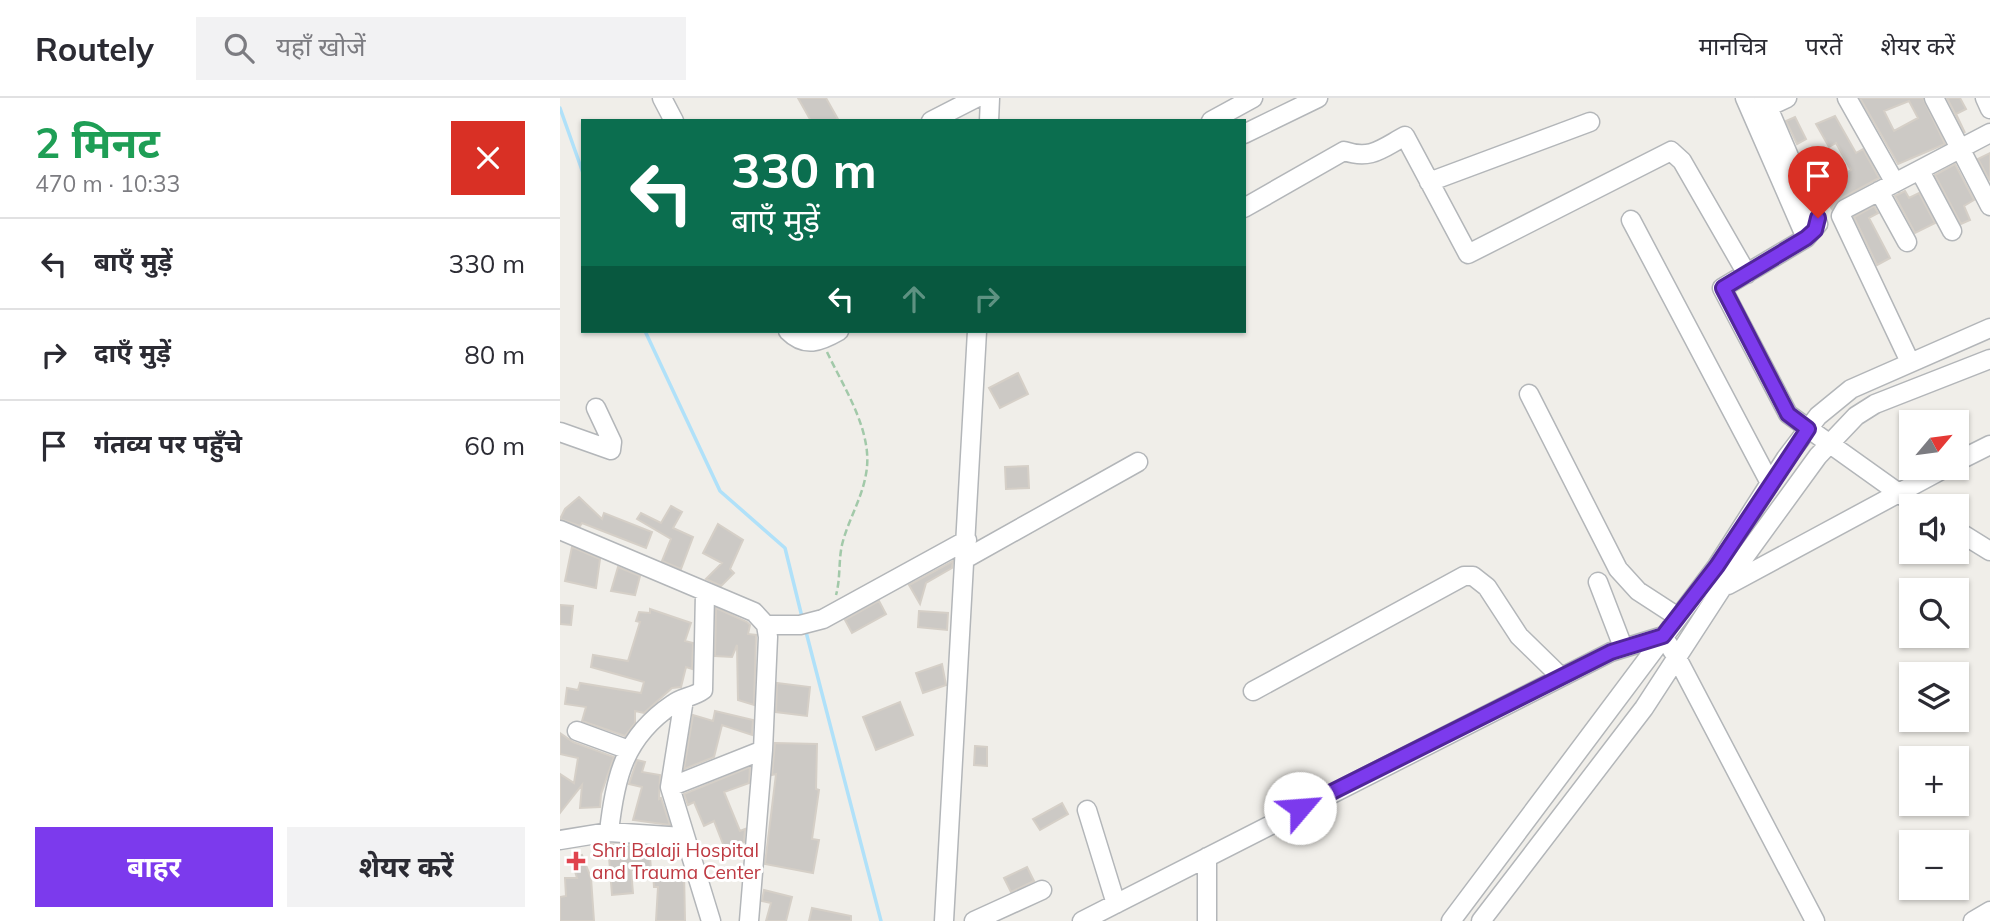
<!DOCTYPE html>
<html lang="hi">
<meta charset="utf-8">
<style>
:root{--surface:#fff;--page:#f2f2f3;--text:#2b2b33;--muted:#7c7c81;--line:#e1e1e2;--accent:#7c3aed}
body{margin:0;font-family:Mulish,"Noto Sans Devanagari",sans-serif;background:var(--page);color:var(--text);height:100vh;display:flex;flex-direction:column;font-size:26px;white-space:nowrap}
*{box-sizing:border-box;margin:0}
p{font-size:23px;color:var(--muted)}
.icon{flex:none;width:38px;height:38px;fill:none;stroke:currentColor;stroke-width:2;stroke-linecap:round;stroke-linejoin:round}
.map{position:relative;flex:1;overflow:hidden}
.side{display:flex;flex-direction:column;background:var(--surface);width:560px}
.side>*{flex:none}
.guide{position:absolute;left:21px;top:21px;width:665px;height:214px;border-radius:0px;box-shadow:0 2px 5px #0004;background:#0b6e4f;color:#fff;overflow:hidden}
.needle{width:46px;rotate:61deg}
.controls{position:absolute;left:1339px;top:312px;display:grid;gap:14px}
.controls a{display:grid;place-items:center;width:70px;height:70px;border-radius:0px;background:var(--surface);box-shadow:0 2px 5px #0004;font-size:35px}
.pin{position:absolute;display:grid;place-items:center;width:60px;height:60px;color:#fff;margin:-72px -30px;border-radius:50% 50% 50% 0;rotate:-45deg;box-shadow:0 0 7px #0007}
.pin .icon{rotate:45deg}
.me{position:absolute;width:77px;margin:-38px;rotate:63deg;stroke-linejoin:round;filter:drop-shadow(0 0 5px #0008)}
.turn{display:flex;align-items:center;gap:24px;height:147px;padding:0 35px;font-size:32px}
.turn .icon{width:91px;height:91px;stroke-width:2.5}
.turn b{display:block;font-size:49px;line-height:60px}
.lanes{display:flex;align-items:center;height:66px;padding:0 35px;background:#0003;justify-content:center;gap:35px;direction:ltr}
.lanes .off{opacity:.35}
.round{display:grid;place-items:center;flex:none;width:74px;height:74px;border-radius:0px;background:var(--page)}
.headline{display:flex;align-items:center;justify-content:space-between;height:119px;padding:0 35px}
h1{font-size:42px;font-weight:700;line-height:52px;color:#1e9e55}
.button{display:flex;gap:14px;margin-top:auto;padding:14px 35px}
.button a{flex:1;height:80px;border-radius:0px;background:var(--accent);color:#fff;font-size:28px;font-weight:700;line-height:80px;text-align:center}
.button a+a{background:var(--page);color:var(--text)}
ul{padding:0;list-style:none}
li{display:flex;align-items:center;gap:21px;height:91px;padding:0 35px;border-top:2px solid var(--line)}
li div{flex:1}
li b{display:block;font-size:26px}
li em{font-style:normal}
header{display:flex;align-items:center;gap:42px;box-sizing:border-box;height:98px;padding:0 35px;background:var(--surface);border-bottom:2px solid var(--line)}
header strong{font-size:33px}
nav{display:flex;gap:38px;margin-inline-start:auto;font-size:24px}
.search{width:490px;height:63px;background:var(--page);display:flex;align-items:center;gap:18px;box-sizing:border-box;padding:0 24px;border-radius:0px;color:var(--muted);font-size:26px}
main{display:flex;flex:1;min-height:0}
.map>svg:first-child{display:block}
</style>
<header>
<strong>Routely</strong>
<div class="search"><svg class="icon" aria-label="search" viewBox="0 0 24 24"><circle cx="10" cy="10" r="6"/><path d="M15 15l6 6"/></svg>यहाँ खोजें</div>
<nav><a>मानचित्र</a><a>परतें</a><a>शेयर करें</a></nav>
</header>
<main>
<section class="side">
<div class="headline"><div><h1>2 मिनट</h1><p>470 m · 10:33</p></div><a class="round" style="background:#d93025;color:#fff"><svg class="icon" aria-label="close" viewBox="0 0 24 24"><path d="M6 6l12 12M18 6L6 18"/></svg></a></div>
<ul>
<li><svg class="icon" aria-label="left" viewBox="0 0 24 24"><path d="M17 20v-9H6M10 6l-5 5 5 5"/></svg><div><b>बाएँ मुड़ें</b></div><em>330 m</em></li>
<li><svg class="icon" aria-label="right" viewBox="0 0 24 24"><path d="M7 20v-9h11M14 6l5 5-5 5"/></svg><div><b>दाएँ मुड़ें</b></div><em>80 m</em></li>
<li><svg class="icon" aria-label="arrive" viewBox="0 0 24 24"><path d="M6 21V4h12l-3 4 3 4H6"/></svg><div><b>गंतव्य पर पहुँचे</b></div><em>60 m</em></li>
</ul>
<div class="button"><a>बाहर</a><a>शेयर करें</a></div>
</section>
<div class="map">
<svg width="1430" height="823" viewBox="0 0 1430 823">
<rect width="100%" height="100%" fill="#f0eee9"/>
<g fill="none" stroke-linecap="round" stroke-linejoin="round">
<path stroke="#b0e1f9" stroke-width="3.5" d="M0,10L23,75
M85,233L160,393L225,450L242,519
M245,530L321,823"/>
</g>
<path fill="#ccc9c5" stroke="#d5cfc7" stroke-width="2" fill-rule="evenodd" d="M238,0H266L279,23H251Z
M1300,0H1363L1385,46L1338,66ZM1349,3L1358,20L1334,33L1324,13Z
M1387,0H1400L1406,11L1396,16L1405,35Z
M1275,18L1296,55L1303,51L1319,80L1280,101L1272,111L1260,92L1291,72L1276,45L1269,49L1256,26Z
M1235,19L1246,41L1237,46L1226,23Z
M1430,55V83L1418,61Z
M1395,66L1414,102L1404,108L1410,122L1401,126L1375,77Z
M1345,93L1349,100L1359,95L1375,125L1355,135L1335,98Z
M1314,108L1318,115L1309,120L1330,160L1317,167L1294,119Z
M458,275L468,296L440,310L429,290Z
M468,368L469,390L446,391L445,369Z
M19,399L42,421L44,415L92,434L86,450L22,425L20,428L0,421L5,411Z
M111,408L122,414L113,430L133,439L121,471L102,463L111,441L77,421L81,415L101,425Z
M158,426L183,442L170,471L174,475L161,488L146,481L162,465L143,455Z
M12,449L40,461L36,490L5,483Z
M393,463L392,470L366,485L360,506L349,487Z
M58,469L80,478L75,497L51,493Z
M319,503L326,516L292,535L285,522Z
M0,507L13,508L11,527L0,526Z
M156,510L187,524L190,527L188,536L196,537L194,607L178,602L177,547L172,559L155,558Z
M90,511L131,525L125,543L133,545L132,571L126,569L121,589L112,590L84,615L75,613V625L65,638L22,623L26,609L5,606L7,590L18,592L20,585L81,595L84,584L31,569L33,557L68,563L80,524L76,523L79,514L90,515Z
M359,513L388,515L387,532L358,529Z
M382,566L386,587L363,595L356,575Z
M217,585L250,589L247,618L216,614Z
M340,604L353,637L316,652L303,619Z
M155,613L193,622L192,637L162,627L154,659L124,671L133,617L153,623Z
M0,635L13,644L54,659L41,696L40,709L20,710L22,687L0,715V676L14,685L18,660L0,656Z
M215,645L257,646L256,691L259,692L252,741L259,742L253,775L205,766L216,676L212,677Z
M415,648L427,649V668L414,667Z
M77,662L85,664L82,674L100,677L99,701L101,700L110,727L73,722L82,689L69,686Z
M190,669L189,685L164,694L180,733L185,731L184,744L165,751L154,723L144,728L134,704L128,707L124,696Z
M502,705L508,716L480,732L473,721Z
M48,746L89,748L91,771L71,772L73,795L52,797Z
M22,757L31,780L34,823H0V799L6,798L5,780H17L11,760Z
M467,769L474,783L451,794L444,780Z
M124,773L125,823H96L98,789H94L93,774Z
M204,792L232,799L226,823H206L211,805L202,803Z
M252,810L291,818V823H249Z"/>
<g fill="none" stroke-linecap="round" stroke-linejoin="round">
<defs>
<path id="minor" d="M102,0L114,23
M1185,0L1246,140
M1204,0L1258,126L1246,140L1162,190L1228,316L1357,408
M1287,0L1335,85
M1374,0L1430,108
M1425,0L1430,11
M1208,9L1227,0
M371,23L416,0
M429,23L430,0
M651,23L693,0
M684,36L758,0
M1360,73L1392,133
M869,84L1030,24
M1319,93L1347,144
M684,110L784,53C811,62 821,51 845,38L908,156L1111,53L1122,63L1187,176
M1071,122L1210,385
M228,233C245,250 260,244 279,233
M1350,264L1281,118L1285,111L1430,35
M969,296L1058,471L1078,493L1118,519
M0,334L51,352L52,344L36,310
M1396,364L1430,347
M0,432L194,514L206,527L208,539L203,652L189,823
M1396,432L1430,453
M405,461L578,364
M1038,484L1063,549
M1168,487L1387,369
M206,527H240L263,521L407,442
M693,593L904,478H913L927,489L959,538L1001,579
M124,601L110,689L151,823
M17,633L69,652
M110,689L203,652
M527,712L556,806
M49,734C55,679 64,639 113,606C122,599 134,599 143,592L145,495
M0,742L49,734L123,739
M647,759V823
M384,823L417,233
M414,823L482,792
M522,823L1051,554L1103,538L1117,560L1255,823
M891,823L1157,468L1226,360L1258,318L1291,291L1430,230
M921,823L1084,610L1162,490L1258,358L1296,318L1315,306L1430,261
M1413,823L1430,813"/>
</defs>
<use href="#minor" stroke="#b3b6b9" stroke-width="21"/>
<path stroke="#a2c9a9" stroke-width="2.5" stroke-dasharray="7 3.5" stroke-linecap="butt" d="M267,254C284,290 314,335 306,376C302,400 289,421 283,443C278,460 281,479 276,497"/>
<use href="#minor" stroke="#fff" stroke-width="18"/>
</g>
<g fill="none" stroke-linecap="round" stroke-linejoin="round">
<defs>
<path id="route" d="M740,710L1051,554L1103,538L1157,468L1248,331L1228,316L1163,190L1246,140L1255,132L1258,120"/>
</defs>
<use href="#route" stroke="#51269a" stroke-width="18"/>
<use href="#route" stroke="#7c3aed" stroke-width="12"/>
</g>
<path fill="#e0444e" stroke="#fff" stroke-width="2.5" d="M12.5 752.5h7v7h7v7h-7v7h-7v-7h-7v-7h7z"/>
<g text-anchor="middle" stroke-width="6" stroke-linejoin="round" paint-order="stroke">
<g font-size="19" fill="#be3a42" stroke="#fff" text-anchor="start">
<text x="32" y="759">Shri Balaji Hospital<tspan x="32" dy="22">and Trauma Center</tspan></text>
</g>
</g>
</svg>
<div class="controls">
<a><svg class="needle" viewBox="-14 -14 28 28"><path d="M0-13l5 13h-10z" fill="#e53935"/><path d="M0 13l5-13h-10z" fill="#7c7c81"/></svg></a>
<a><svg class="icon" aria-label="sound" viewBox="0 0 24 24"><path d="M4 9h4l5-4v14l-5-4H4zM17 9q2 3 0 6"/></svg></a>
<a><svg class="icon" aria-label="search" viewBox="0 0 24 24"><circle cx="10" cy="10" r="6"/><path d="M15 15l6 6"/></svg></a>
<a><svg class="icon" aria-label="layers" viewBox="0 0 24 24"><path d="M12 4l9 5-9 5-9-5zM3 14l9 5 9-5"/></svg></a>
<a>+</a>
<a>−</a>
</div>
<div class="pin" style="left:1258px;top:120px;background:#d93025"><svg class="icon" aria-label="arrive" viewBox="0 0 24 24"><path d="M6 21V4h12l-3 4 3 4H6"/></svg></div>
<svg class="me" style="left:740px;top:710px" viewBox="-20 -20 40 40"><circle r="19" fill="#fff"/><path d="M0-13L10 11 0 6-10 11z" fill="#7c3aed"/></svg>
<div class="guide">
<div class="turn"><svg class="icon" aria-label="left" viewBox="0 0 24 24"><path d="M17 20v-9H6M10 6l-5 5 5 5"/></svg><div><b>330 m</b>बाएँ मुड़ें</div></div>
<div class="lanes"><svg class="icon" aria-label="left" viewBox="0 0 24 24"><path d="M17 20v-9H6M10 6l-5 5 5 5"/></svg><svg class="icon off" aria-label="ahead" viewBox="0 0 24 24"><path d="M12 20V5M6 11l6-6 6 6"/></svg><svg class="icon off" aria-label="right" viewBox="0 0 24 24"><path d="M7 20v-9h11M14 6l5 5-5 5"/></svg></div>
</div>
</div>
</main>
